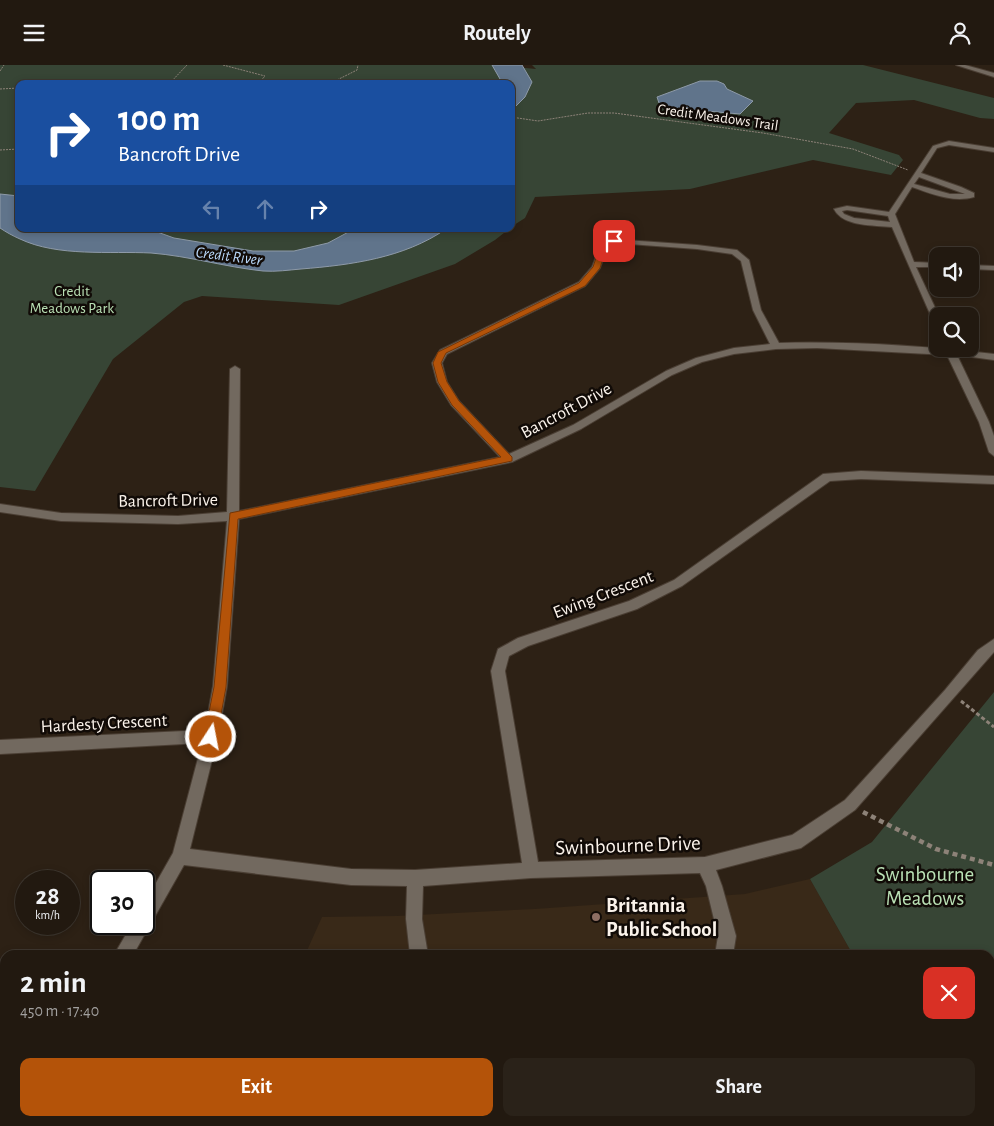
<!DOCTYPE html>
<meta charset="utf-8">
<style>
:root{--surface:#221910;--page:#2a2219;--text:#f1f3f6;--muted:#a2a09f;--line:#3f3830;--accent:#b45309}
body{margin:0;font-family:"Alegreya Sans",sans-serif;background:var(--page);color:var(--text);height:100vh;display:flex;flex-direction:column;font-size:19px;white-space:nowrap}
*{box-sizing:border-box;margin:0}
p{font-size:16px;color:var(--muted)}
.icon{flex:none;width:28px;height:28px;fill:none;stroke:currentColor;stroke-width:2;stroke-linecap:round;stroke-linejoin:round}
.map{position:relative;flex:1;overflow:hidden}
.details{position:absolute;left:0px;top:885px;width:995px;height:176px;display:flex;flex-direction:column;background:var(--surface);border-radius:15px 15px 0 0;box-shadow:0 2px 8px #0003,0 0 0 1px var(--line)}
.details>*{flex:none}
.top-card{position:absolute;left:15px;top:15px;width:500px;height:152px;border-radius:10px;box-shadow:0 2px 8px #0003,0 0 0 1px var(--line);background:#1a4fa0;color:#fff;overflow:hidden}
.buttons{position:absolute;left:929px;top:182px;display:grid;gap:10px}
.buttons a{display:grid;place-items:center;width:50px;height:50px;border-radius:10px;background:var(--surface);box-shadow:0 2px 8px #0003,0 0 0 1px var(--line);font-size:25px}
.speed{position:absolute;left:15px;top:805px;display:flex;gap:10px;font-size:25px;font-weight:700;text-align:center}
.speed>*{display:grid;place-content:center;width:65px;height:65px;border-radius:50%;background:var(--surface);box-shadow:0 2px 8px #0003,0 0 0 1px var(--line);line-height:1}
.speed small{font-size:12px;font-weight:400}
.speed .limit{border:2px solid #111;border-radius:8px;background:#fff;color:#111}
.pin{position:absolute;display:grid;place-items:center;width:42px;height:42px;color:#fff;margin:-21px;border-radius:10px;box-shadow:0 2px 8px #0006}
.me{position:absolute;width:55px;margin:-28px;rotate:11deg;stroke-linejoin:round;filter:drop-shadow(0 0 4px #0008)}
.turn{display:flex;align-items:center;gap:18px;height:105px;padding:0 20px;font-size:22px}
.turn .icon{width:65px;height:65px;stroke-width:2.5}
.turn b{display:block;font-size:35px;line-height:42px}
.lanes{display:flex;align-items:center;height:48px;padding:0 20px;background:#0003;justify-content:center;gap:25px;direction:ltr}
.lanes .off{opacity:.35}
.round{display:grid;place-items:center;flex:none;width:52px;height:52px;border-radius:10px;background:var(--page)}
.overview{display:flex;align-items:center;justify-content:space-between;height:85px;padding:0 20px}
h1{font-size:30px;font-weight:600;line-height:38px}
.button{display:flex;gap:10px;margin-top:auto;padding:10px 20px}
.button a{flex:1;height:58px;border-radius:10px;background:var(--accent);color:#fff;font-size:20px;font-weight:600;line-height:58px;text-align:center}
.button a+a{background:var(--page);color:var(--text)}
header{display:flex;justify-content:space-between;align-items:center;height:65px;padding:0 20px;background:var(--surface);font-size:22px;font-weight:600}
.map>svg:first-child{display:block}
</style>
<header><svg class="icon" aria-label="menu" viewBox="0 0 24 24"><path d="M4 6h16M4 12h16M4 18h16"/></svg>Routely<svg class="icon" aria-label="person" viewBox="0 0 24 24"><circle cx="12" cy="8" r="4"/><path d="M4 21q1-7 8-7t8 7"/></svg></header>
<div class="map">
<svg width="994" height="1061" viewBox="0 0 994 1061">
<rect width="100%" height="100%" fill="#2d2115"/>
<path fill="#392918" d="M810,814L853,890H305L322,852L397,851L535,844L745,829Z
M229,1056H947L950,1061H227Z"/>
<path fill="#374535" d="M0,0H494L536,4L532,0H863L994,33V54L980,53L914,35L856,38L829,68L899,90L903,95L891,110L813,95L690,124L535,132L525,153L511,162V19H19V164H509L495,175L455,199L339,240L202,231L184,237L113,294L35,426L0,422Z
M994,627V1061H950L947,1056H990V890H853L810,814L872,777Z"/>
<path fill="#60748b" stroke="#8e9aa8" d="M492,0H522L532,17L525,32L511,46V19H498L500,14Z
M700,16H717L724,19L727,24L753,36L740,49L673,43L659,38L657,32Z
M0,129L19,131V164H149L174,173L253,186H294L328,178L354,164H446C404,193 351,200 301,204C289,205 276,207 263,206C225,202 189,191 151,188C110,186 58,192 20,174C13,171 6,167 0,163Z"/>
<path fill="#ac8e9f" d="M473,1056H719L720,1061H473Z"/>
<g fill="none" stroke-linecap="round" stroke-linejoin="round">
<defs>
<path id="minor" d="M956,0H965L994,8V12Z
M949,76L994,83V87L949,80L937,83L921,108L961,122L974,128V132C953,138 932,129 912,122L895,149L914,197L938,198V202H916L939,251H938V261L934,258L892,162C874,160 843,162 834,144L847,141L889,147L933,81ZM919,112L965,129H950L914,119ZM847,145L888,151L890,157L854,153L844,149L842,146Z
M611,174L697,180L737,185L749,195L761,245L779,278C851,276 924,281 994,289V295L957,290L989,357L994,371V391L989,387L979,357L947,290L817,283L776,284L734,289L702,297L672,310L581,364L512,397L239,454L227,621L218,671L190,784L351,804L415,805L522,798L491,606L498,584L518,573L629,536L674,515L823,409L861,406L994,411V419L861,414L830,416L682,521L637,544L528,581L509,591L505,606L538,797L705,792L792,770L845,735L945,625L978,585L994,574V587L855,745L801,783L716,805L722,821L736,871L733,890H715L718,871L706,821L700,808L531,813L423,821L422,854L428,890H410L406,854L407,821L351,820L184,800L133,890H114L132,859H144V839L173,788L202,678L0,689V675L205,665L213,621L227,456L178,459L61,456L0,447V439L61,448L178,451L227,447L230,304L235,301L240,304L239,446L500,392L451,340L437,317L432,298L440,285L579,217L592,202L600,181ZM615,178L697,184L732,189L741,196L753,245L770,279L734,283L696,293L666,306L573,360L509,389L459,336L447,317L442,298L447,289L585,221L600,203L607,184Z
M970,200L994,201V205L970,204Z
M15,1056H36L34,1061H13Z"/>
</defs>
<use href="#minor" stroke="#4a3e33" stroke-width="2"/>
<path stroke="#8d8278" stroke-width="1" stroke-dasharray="2 1" stroke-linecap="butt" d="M223,0L265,11L258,19
M0,6L4,0
M169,19L187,0
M333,19L335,16L357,5L358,0
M0,24L19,23
M511,52L538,56L588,48H614L763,68L853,84L908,105
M0,85L19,84"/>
<path stroke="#8d8278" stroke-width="3" stroke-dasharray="4 2.5" stroke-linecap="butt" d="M961,636L994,662"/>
<path stroke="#8d8278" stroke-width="4.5" stroke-dasharray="5 4" stroke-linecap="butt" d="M863,747L936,784L994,800"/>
<use href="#minor" fill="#72695f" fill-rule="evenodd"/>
</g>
<path fill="#b45309" stroke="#753606" d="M614,174L617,176L606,184L600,203L585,221L446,288L441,298L447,317L459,336L512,392V396L238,454L226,622L217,672L215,676L211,677L206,676L204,672L214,622L230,448L501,392L452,340L438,317L433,298L438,287L579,218L593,202L600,181Z"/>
<circle fill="#8d6e63" stroke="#110b07" stroke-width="2" cx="596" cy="852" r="5"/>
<g text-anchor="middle" stroke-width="5" stroke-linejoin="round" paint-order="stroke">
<g font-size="15" fill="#fbf3eb" stroke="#110b07">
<text transform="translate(718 52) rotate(8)" y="5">Credit Meadows Trail</text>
</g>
<g font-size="15" fill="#bae1b5" stroke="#110b07">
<text x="72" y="231">Credit<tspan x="72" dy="17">Meadows Park</tspan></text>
</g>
<g font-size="16" font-style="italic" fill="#b9d8fa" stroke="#110b07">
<text transform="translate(229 190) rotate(7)" y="6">Credit River</text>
</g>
<g font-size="18" fill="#fbf3eb" stroke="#110b07">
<text transform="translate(566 345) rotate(-28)" y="6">Bancroft Drive</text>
<text transform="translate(168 435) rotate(-1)" y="6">Bancroft Drive</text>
<text transform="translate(603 529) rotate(-21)" y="6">Ewing Crescent</text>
<text transform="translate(104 658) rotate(-3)" y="6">Hardesty Crescent</text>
</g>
<g font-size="21" fill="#fbf3eb" stroke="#110b07">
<text transform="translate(628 780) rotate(-2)" y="7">Swinbourne Drive</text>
</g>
<g font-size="21" fill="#bae1b5" stroke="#110b07">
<text x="925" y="816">Swinbourne<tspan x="925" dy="24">Meadows</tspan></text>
</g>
<g font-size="21" font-weight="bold" fill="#fbf3eb" stroke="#110b07" text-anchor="start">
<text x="606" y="847">Britannia<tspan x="606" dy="24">Public School</tspan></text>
</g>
</g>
</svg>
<div class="buttons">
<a><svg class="icon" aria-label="sound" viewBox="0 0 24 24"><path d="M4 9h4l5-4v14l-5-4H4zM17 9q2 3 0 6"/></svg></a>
<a><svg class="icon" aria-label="search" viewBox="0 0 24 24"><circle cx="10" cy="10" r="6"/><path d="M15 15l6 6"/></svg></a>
</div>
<div class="speed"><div>28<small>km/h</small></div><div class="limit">30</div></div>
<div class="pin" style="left:614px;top:176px;background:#d93025"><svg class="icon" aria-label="arrive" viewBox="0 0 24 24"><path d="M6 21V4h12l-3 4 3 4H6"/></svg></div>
<svg class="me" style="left:211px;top:672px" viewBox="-20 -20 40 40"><circle r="17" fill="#b45309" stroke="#fff" stroke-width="3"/><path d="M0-11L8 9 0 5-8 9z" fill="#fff"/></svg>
<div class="top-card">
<div class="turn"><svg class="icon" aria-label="right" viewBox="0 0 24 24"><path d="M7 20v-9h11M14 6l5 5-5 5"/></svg><div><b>100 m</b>Bancroft Drive</div></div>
<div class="lanes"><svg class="icon off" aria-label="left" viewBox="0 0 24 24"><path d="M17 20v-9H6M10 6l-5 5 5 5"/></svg><svg class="icon off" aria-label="ahead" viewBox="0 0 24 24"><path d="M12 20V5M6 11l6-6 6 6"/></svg><svg class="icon" aria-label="right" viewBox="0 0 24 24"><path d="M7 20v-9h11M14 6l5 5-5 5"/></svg></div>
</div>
<section class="details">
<div class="overview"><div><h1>2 min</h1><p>450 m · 17:40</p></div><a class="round" style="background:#d93025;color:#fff"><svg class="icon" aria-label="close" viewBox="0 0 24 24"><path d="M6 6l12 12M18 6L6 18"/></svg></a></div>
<div class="button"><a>Exit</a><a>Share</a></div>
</section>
</div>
